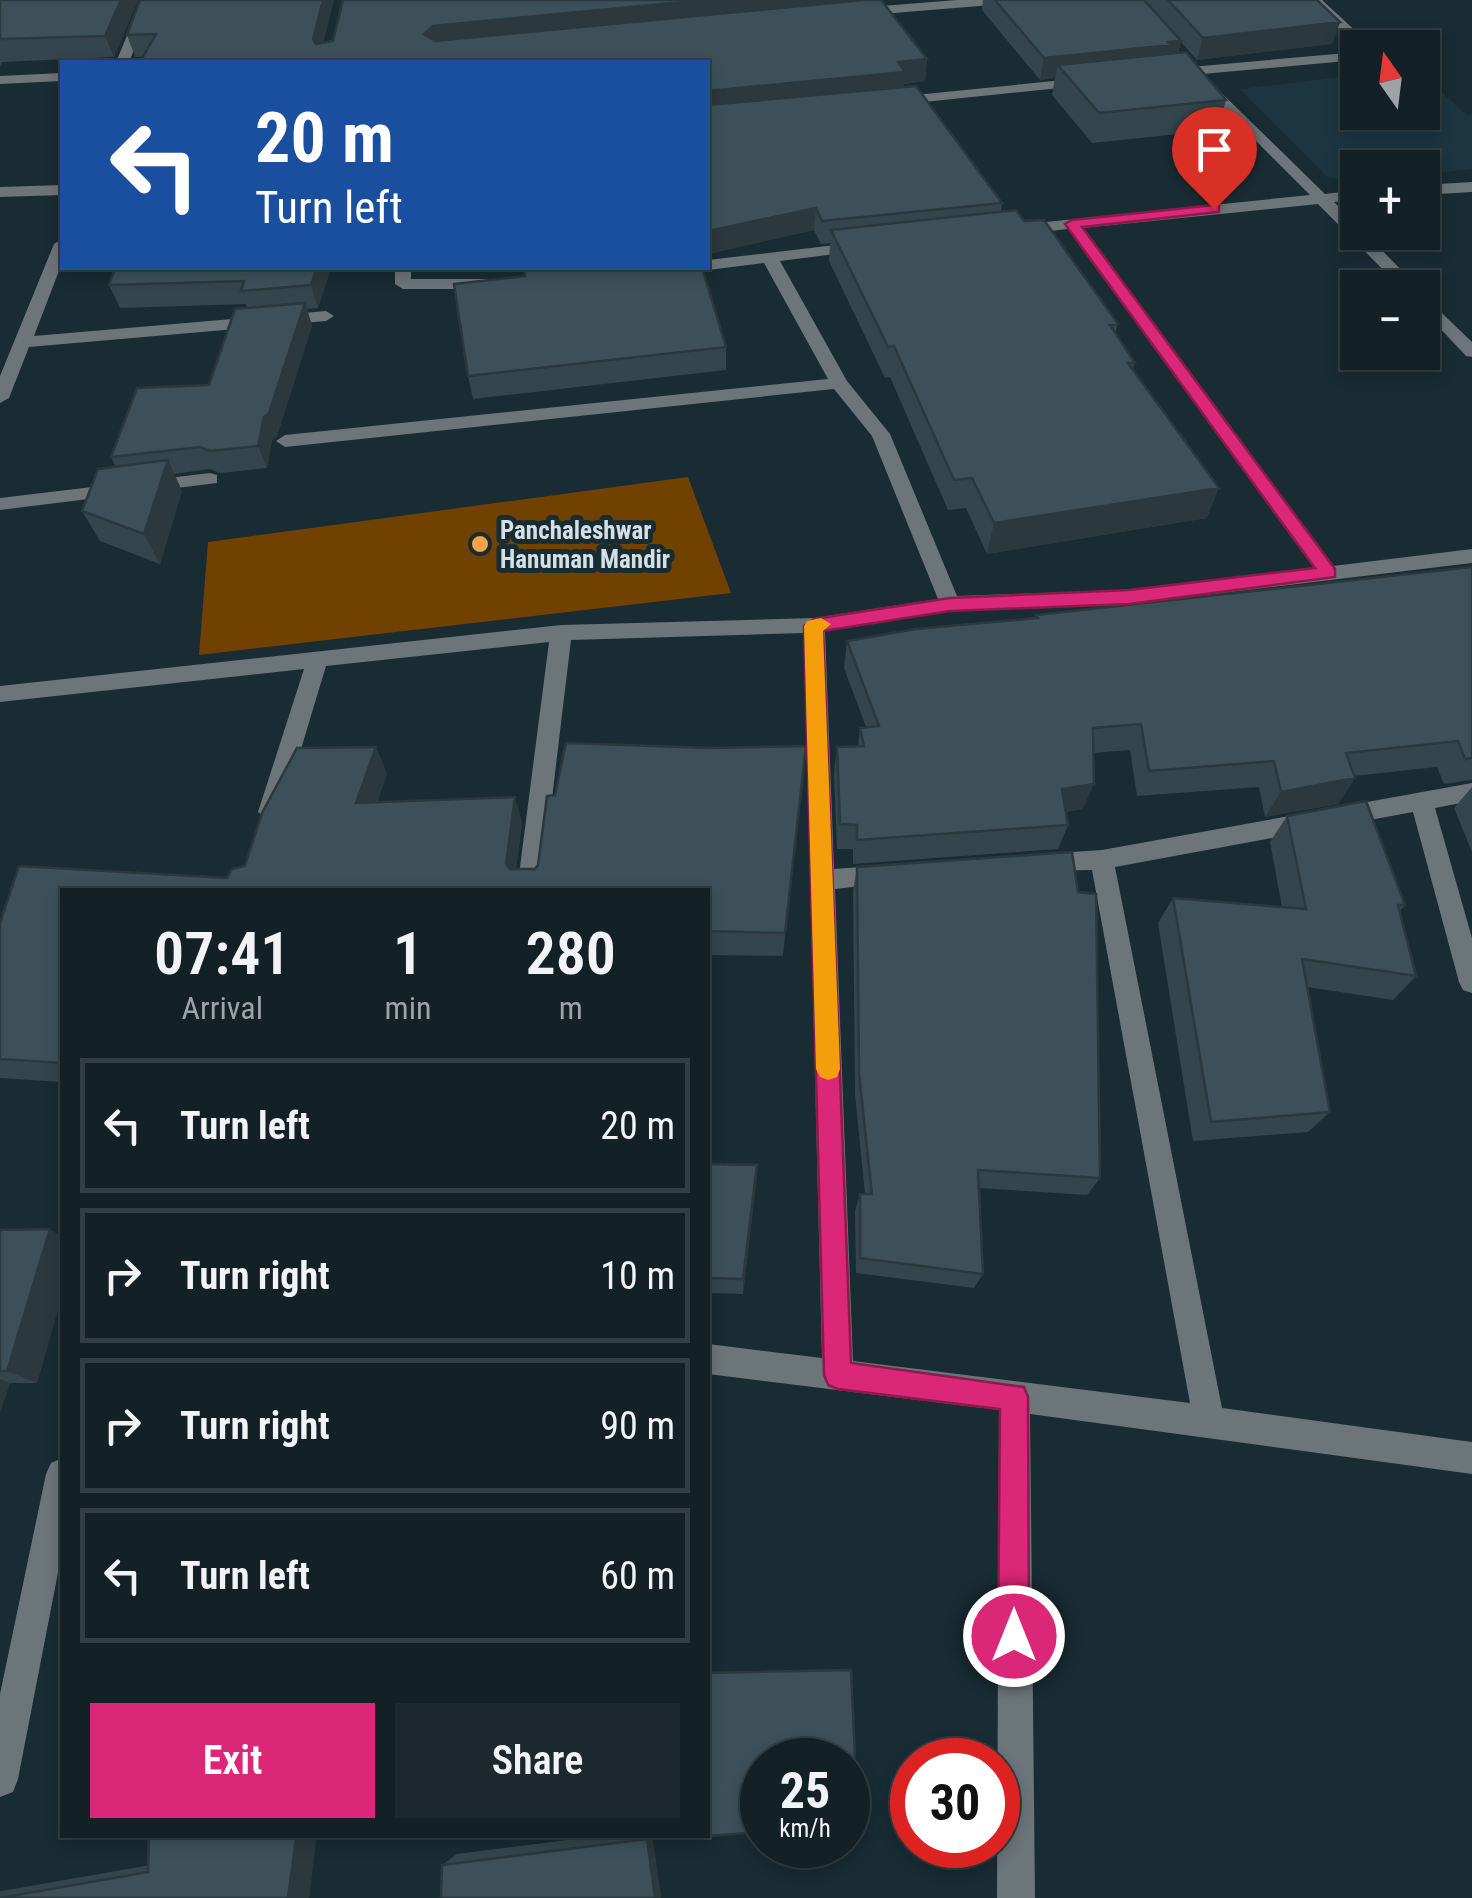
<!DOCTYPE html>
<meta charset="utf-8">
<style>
:root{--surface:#132026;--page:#1c282e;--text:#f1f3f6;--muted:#9da3a7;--line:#323e43;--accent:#db2777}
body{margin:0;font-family:"Roboto Condensed",sans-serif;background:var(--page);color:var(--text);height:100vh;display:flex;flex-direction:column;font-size:38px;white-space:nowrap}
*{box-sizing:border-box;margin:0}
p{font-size:32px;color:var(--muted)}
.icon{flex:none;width:55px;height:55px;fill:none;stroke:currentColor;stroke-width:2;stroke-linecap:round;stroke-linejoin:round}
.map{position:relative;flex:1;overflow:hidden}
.details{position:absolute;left:60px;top:888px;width:650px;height:950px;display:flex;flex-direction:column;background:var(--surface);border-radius:0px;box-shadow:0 5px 15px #0003,0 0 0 2px var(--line)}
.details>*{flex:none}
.guide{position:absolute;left:60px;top:60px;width:650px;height:210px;border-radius:0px;box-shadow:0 5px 15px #0003,0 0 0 2px var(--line);background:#1a4fa0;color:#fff;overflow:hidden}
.needle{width:65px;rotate:346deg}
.controls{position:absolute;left:1340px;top:30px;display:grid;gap:20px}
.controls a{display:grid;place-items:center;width:100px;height:100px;border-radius:0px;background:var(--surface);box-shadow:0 5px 15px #0003,0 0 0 2px var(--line);font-size:50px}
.speed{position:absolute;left:740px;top:1738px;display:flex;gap:20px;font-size:50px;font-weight:700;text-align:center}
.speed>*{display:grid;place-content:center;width:130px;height:130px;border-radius:50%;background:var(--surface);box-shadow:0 5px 15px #0003,0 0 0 2px var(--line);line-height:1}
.speed small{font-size:25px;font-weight:400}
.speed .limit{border:15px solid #d22;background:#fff;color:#111}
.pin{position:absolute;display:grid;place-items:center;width:85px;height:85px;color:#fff;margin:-102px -42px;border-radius:50% 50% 50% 0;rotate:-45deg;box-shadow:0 0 10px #0007}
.pin .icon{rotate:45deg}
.me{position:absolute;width:110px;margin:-55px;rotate:0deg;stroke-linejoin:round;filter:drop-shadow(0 0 8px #0008)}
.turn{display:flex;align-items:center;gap:35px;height:210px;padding:0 30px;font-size:45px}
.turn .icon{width:130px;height:130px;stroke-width:2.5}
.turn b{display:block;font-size:70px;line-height:85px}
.eta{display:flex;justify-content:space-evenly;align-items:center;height:170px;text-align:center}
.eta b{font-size:60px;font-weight:600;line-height:70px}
.cta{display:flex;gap:20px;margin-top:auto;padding:20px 30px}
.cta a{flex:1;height:115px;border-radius:0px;background:var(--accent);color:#fff;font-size:40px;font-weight:600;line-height:115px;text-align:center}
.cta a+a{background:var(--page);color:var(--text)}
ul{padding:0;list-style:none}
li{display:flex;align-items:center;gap:30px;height:135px;margin:0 20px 15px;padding:0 10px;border:5px solid var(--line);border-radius:0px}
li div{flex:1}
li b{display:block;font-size:38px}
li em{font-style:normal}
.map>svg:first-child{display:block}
</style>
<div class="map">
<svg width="1472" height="1898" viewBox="0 0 1472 1898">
<rect width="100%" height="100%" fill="#192b33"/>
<path fill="#1c3540" d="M1357,75L1358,112H1422L1423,76L1467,115L1472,114V169L1423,175L1422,168H1358L1357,182L1327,177L1240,89Z"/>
<path fill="#714100" d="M688,477L731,593L199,655L208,542Z"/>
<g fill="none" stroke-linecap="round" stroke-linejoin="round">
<path fill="#6c7579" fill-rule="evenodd" d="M142,0H154L129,62H116Z
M957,0H1010L1004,4L857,16L851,12L857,8Z
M1308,0H1322L1374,48H1360Z
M1358,52V60L1202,74L1325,194L1358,190V200L1334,202L1358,226V232H1364L1419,288H1401L1318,204L1083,228L1333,566L1472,549V563L1129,604L950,611L825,631L834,869L887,865L896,868L899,875L896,882L835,889L853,1361L1190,1403L1092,870L1034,871L1030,864L1034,857L1042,854L1102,850L1472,783V801L1435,808L1472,938V993L1463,990L1459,982L1413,812L1115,867L1222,1408L1472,1442V1474L1030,1414L1035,1898H997L999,1410L708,1374V1344L822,1358L804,633L571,640L541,890H517L549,642L326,666L282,812L270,821L258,812L304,669L0,702V686L561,625L814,618L938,599L872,436L834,389L285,447L276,441L285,435L828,379L764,263L708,270L702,268H708V260L861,242L867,244V250L780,261L847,381L890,434L957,596L1129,590L1314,568L1068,229L1016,235L1008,230L1016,225L1310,195L1196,81L1194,78L1199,74L1168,77L1161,73L1168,69Z
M62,73V81L0,84V76Z
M1084,78L1089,79V85L895,105L888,101L895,97Z
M1472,182V192L1422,195V185Z
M62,185V195L0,197V187Z
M62,239V263L34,336L326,311L334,316L326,321L29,347L9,398L0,403V376L54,244Z
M395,268H411V279H486L494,284L486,289H403L395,284Z
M1422,294L1472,342V357L1466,356L1422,309Z
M210,473L217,475V483L0,510V498Z
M62,1458V1552L18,1779L13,1792L0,1797V1694L46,1474L51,1463Z"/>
</g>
<path fill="#34454d" d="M0,0H138L114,57L2,62L0,66Z
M334,0L323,43L927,59L925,81L904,84L903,87L1002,203L1001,212L1024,221L1118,324L1115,333L1135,363L1133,369L1207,518L987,554L966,508L948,510L890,377L885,378L829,261L830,243L821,244L814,230L708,254V62L135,57L127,35Z
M983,0H1317L1340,22L1332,44L1197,60L1181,42L1178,53L1226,100L1217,130L1092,143L1052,95L1055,78L1040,80L982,10Z
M115,268H331L318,308L307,309L312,326L277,436L272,440L267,468L220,473L210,469L174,474L182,491L160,564L100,541L82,511L116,467L111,457L209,385L247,308L246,304L120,308L109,285Z
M726,347V370L473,399L468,376Z
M1472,567V780L1444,784L1437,767L1354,776L1355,778L1338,804L1265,817L1259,787L1137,796L1130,750L1093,753L1083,809L1066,812L1068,825L1058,849L853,864V849H837L834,773L837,747H858L860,728L866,727L844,668L847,641L1036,618V615Z
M566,743L710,748L806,746L783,956L708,955V890H62V1082L0,1078V923L19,866L227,878L232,869L245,866L262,813L297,748L376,747L387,774L377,803L515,797L522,823L516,869H535L538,865L547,796L555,795Z
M1472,787V852L1454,808Z
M1287,816L1405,905L1400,911L1416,976L1393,1000L1307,987L1330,1112L1308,1132L1193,1141L1158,923L1173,898L1282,907L1270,842Z
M857,867L1100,1178L1087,1195L979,1188L983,1274L974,1288L856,1273L855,1211L860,1194H865L855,1094L853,891Z
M708,1164L756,1183L743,1294L708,1293Z
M0,1230L62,1237V1295L37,1383H10L0,1412Z
M845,1669L851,1670L708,1835V1672Z
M607,1835H652L661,1898H441L442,1865L457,1854Z
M316,1836L309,1898H0V1891H2Z"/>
<path fill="#2b383e" d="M121,0H138L114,57L105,36Z
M323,0H334L318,61L313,39Z
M704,0H868L437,48L424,34L433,26Z
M1340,22L1332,44L1197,60L1203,38Z
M1181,41L1175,62L1058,65L1055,78L1040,80L1044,58Z
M927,59L925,81L904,84L903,94L708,114V91L898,62Z
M816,208L814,230L708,254V231Z
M317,268H331L318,308L311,285Z
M305,303L312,326L277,436L272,440L267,468L258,446L264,417Z
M168,460L182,491L160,564L144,534Z
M1219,488L1207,518L987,554L994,523Z
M806,746L804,773L783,956L785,933Z
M376,747L387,774L368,830L356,803Z
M1355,778L1338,804L1265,817L1281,792Z
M1094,784L1083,809L1053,814L1062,789Z
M515,797L522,823L513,890L506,864Z
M757,1165L756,1183L743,1294V1279Z
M50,1229L62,1237V1295L37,1383L7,1371Z
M0,1379L10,1383L0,1412Z
M317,1835L309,1898H288L296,1839Z
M649,1835H652L661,1898H655L647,1839Z"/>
<path fill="#3d5059" stroke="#2b383e" stroke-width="2.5" d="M0,0H121L105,36L0,39Z
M140,0H323L313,39L316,44L333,41L343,0H704L433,26L424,34L435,41L864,0H881L927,59L898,62L905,72L708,91V62H140L156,34L127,35Z
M995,0H1144L1181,41L1168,42L1171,45L1044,58Z
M1168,0H1317L1340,22L1203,38Z
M1186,52L1226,100L1099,113L1058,65Z
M916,86L1002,203L822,221L816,208L708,231V105Z
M1016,210L1024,221L1044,220L1118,324L1110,325L1135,363H1128L1219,488L994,523L972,478L954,480L894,346L888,347L831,230Z
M115,268H317L311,285L241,291L244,281L109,285Z
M524,268H702L726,347L468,376L454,284L525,276Z
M305,303L269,413L264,417L258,446L210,451L200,447L111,457L137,388L209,385L235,309Z
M168,460L144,534L82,511L98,469Z
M1472,567V758L1465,759L1458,741L1346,753L1355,778L1281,792L1274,761L1149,771L1141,724L1093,728L1094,784L1062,789L1068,825L857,840V825L840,824L837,747L864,746L860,728L879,726L847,641L916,629L1038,618L1036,615Z
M566,743L710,748L806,746L785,933L708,931V890H62V1063L0,1059V923L19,866L227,878L232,869L245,866L262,813L297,748L376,747L356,803L515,797L506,864L510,869H535L538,865L547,796L555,795Z
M1366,801L1405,905H1398L1416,976L1302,959L1330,1112L1211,1122L1173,898L1306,909L1287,816Z
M1072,852L1078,892L1096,894L1100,1178L978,1170L983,1274L860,1258V1194H872L859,1074L857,867Z
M708,1164L757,1165L743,1279L708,1278Z
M50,1229L7,1371H0V1230Z
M851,1670L858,1825L848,1826V1760H762V1832L667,1839V1835H708V1673Z
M149,1835H322L296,1839L288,1898H0L148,1872Z
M647,1839L655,1898H441L442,1865Z"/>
<path fill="#db2777" stroke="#8e194d" stroke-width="2.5" d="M1214,205L1219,206V212L1082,227L1335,569V577L1129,604L950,611L823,631L851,1363L1024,1387L1028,1397L1029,1636L1025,1647L1014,1651L1003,1647L998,1636L1000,1409L838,1389L828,1385L824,1375L804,626L814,619L950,598L1129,590L1315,568L1065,224L1072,220Z"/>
<path fill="#f59e0b" d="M821,618L831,624L823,631L840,1069L837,1077L828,1080L820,1077L816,1069L804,626L807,621Z"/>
<circle fill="#f6a247" stroke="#192b33" stroke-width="4" cx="480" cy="544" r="10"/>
<g text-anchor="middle" stroke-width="10" stroke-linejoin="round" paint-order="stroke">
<g font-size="25" font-weight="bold" fill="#d5e0e6" stroke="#192b33" text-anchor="start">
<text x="500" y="539">Panchaleshwar<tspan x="500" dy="29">Hanuman Mandir</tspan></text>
</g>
</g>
</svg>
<div class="controls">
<a><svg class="needle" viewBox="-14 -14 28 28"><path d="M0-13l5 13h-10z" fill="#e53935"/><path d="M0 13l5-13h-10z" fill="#9da3a7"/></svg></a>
<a>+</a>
<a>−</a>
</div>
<div class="speed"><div>25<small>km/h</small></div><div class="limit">30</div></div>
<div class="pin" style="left:1214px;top:209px;background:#d93025"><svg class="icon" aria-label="arrive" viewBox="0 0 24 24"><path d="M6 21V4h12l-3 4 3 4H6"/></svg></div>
<svg class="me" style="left:1014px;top:1636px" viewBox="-20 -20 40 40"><circle r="17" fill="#db2777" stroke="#fff" stroke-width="3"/><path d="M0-11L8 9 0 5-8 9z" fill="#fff"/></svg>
<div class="guide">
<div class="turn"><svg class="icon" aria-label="left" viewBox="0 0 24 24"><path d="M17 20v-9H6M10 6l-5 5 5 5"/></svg><div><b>20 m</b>Turn left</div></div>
</div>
<section class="details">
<div class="eta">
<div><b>07:41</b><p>Arrival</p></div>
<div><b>1</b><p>min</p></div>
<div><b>280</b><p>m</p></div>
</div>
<ul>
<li><svg class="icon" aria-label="left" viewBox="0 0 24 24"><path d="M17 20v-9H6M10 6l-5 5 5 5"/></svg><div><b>Turn left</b></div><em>20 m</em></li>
<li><svg class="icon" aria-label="right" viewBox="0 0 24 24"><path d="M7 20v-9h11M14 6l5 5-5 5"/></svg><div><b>Turn right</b></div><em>10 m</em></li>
<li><svg class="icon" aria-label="right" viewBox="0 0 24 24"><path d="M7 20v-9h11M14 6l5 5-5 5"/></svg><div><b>Turn right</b></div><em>90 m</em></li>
<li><svg class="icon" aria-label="left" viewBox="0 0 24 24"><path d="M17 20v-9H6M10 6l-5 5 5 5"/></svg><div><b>Turn left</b></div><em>60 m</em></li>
</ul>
<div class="cta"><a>Exit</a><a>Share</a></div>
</section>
</div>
